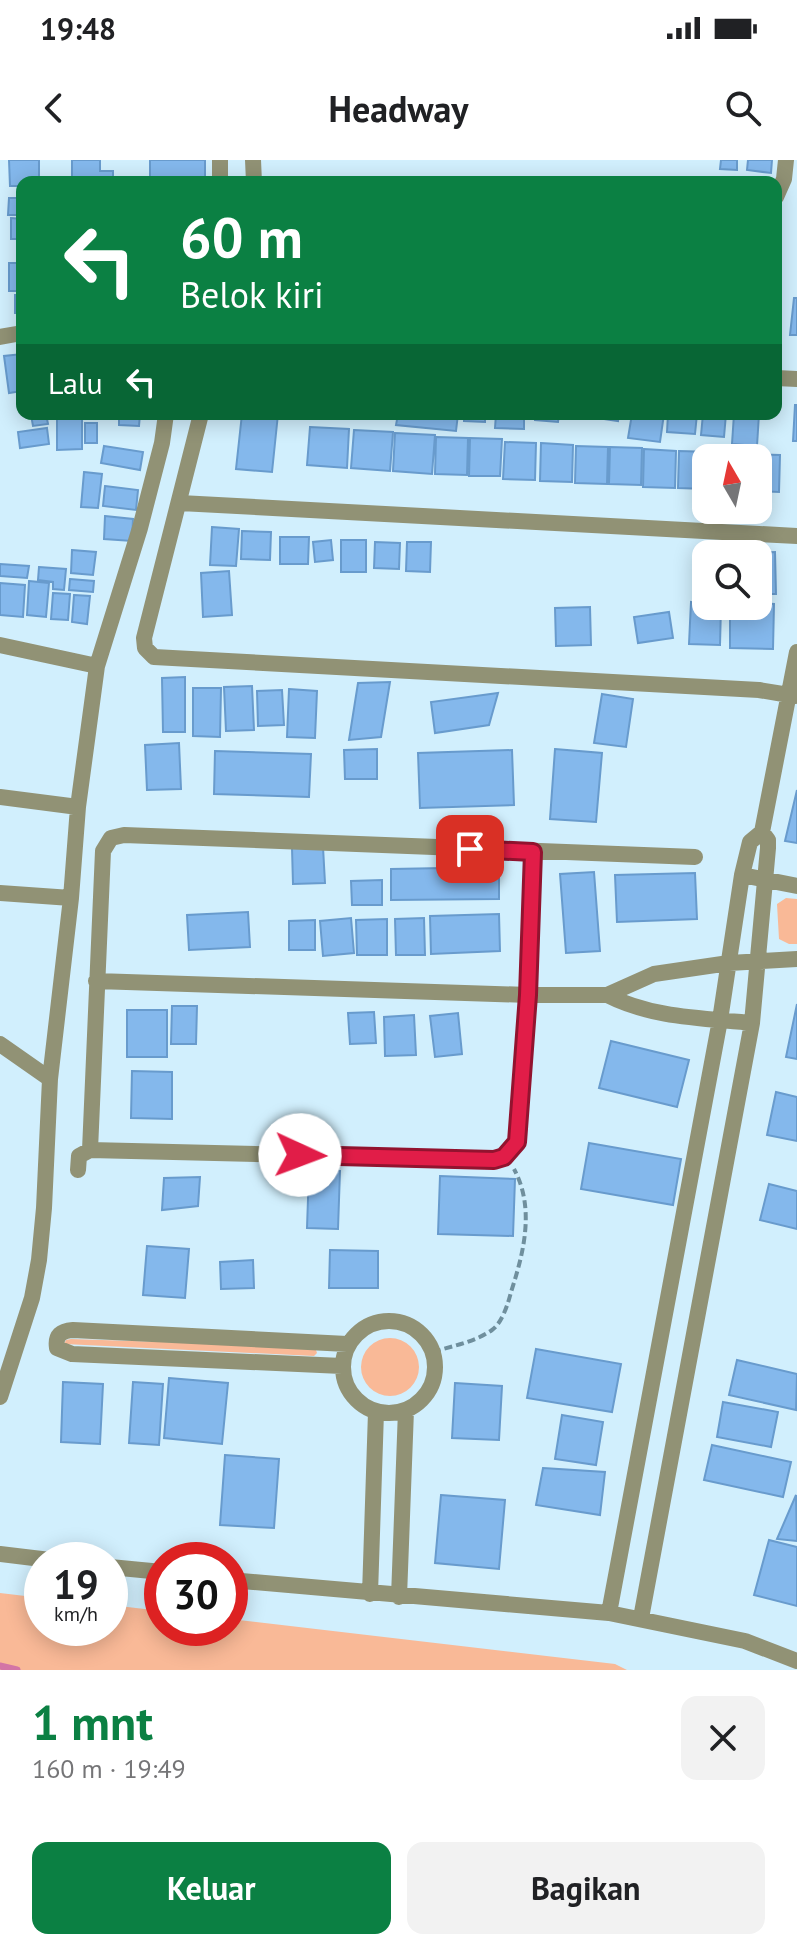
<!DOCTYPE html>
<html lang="id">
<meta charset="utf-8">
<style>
:root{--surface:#fff;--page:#f2f2f2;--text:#202124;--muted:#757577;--accent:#0b8043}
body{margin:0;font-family:"PT Sans",sans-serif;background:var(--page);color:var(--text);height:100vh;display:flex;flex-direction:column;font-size:30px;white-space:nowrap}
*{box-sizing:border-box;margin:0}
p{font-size:26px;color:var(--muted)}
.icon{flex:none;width:44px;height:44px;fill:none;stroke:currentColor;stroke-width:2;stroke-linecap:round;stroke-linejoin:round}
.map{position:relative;height:1510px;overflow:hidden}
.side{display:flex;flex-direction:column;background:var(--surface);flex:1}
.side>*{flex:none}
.banner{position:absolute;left:16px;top:16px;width:766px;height:244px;border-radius:16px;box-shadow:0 4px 20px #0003;background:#0b8043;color:#fff;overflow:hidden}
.needle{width:52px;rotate:351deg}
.fabs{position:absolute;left:692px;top:284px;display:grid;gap:16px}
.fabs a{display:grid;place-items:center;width:80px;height:80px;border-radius:16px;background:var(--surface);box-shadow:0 4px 20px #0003;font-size:40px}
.speed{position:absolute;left:24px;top:1382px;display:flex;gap:16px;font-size:40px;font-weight:700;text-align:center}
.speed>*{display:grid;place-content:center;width:104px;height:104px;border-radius:50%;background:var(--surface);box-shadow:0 4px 20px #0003;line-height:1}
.speed small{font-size:20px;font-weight:400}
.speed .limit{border:12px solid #d22;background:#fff;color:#111}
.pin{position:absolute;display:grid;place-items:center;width:68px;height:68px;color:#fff;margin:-34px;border-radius:16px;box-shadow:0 4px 12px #0006}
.me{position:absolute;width:88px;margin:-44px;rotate:92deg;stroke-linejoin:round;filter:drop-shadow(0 0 6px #0008)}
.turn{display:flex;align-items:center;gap:28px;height:168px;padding:0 32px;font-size:36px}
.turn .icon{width:104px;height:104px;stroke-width:2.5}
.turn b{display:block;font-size:56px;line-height:68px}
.then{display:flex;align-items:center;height:76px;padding:0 32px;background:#0003;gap:16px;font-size:30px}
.round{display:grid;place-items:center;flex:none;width:84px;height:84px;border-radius:16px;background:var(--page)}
.overview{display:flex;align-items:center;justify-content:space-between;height:136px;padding:0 32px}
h1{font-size:48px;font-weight:800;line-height:60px;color:var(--accent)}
.cta{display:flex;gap:16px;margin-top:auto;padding:16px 32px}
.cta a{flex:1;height:92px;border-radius:16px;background:var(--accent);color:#fff;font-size:32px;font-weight:800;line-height:92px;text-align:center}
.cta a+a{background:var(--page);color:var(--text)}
.status{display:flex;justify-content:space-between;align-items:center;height:56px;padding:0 40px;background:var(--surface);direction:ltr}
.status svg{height:22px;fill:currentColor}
header{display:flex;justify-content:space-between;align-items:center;height:104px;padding:0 32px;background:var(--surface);font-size:36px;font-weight:800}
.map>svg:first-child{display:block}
</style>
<div class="status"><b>19:48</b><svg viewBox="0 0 49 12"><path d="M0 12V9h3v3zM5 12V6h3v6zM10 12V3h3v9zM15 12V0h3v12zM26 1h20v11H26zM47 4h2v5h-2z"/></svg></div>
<header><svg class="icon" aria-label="back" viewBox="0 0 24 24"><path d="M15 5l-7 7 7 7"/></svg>Headway<svg class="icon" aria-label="search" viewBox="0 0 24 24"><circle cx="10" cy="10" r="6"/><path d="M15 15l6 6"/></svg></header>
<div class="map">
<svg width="797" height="1510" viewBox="0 0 797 1510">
<rect width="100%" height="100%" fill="#d1effd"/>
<path fill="#f9b997" d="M786,738L797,739V784H789L779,779L777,744Z
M361 1207a29 29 0 1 1 58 0a29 29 0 1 1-58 0Z
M71,1179L315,1187L317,1193L314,1196L64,1184L66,1180Z
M0,1433L42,1438V1468H110V1445L162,1451V1468H230V1459L615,1504L627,1510H0Z"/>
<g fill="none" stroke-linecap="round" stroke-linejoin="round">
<path stroke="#d375a6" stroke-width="7" d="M0,1506L17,1510"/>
</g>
<path fill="#84b8ec" stroke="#689bcd" stroke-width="2" d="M9,0H39V22H22V26H10Z
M72,0H100V11H113V22H72Z
M150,0H205V22H150Z
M721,0H737V10L720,9Z
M748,0H772L771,13L747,10Z
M9,38H22V55H8Z
M11,58L22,59V79H11Z
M9,103H22V131H9Z
M15,135H22V153H15Z
M794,138H797V175H790Z
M22,194V231L9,233L4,196Z
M795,245H797V281H793Z
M46,254L48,264L33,266L31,255Z
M57,254H82V289L57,290Z
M119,254H140L139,266L119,265Z
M242,254H278L272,312L236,309Z
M398,254H458L456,271L396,265Z
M464,254H485V262L464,261Z
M496,254H524V269L495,268Z
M535,254H559L558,262L535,260Z
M571,254H619L618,261Z
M632,254H664L660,282L628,278Z
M668,254H697L695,274L667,272Z
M703,254H726L724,277L701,275Z
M734,254H759L757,286L732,284Z
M85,263H97V283H85Z
M310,267L349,269L347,308L307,305Z
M47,268L49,284L20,288L18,272Z
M354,270L393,272L390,311L351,308Z
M395,273L435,275L432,314L393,311Z
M436,277L468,278L467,315L435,314Z
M470,278L502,279L500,316H469Z
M505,282L536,283L535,320L503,319Z
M541,283L573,285L572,322L540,321Z
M104,286L143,292L140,310L101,303Z
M576,286L608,287L607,324L575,323Z
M610,287L642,288L641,325L609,324Z
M644,289L676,291L675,328L643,327Z
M679,291L712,292L711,298H706V329L678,328Z
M714,292L746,294L745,298H714Z
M749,294L780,295L779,332L758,331V298H749Z
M84,312L102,314L98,348L81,347Z
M105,326L138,330L136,350L103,346Z
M105,356L133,359L132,381L104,379Z
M212,367L239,369L236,406L210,405Z
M242,371L271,372L270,400L241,399Z
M280,377H309L308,404H280Z
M331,380L333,400L315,402L313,382Z
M341,380H366V412H341Z
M375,382L400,383L399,409L374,408Z
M407,382H431L430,412L406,411Z
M72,390L96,392L93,415L71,413Z
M775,392L776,434H758V394H733Z
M0,404L29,406L27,418L0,416Z
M39,407L66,409L64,430L53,429V422L38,420Z
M229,411L232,455L203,457L201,413Z
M70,419L94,421L93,432L69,430Z
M29,421L49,423L46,457L27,455Z
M0,423L25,425L23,457L0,455Z
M53,433L70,434L68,460L51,459Z
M74,435L90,436L87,464L72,462Z
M691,442L721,446L720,485L689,484Z
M758,443L774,444L773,489L730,488V446H758Z
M590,447L591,485L556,486L555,448Z
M669,452L673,478L638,483L634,457Z
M185,517V572H163L162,518Z
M390,522L381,577L349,580L358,523Z
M252,526L254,570L226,571L224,527Z
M193,528H221L220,577L193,576Z
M289,529L317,531L315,578L287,577Z
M282,530L284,565L258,566L257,531Z
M498,533L489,565L435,573L431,542Z
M602,534L633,539L626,587L594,583Z
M179,583L181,629L147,630L145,585Z
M377,589V619H345L344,590Z
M555,589L602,593L596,662L550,659Z
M512,590L514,645L420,648L418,593Z
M215,591L311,594L309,637L214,634Z
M797,630V683L785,681Z
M323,687L325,723L293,724L292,688Z
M499,707V739L391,740V709Z
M594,712L600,791L566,793L560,714Z
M695,713L697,759L617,762L615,715Z
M382,720V745H352L351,721Z
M248,752L250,787L189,790L187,755Z
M499,754L500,791L431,794L430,756Z
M351,758L354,793L323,796L320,761Z
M424,758L425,795H396L395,759Z
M387,759V795H357L356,760Z
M315,760V790H289V761Z
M797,844V899L786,897Z
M172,846H197L196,884H171Z
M127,850H167V897H127Z
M374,852L376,883L350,884L348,853Z
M458,853L462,894L435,897L430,856Z
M414,855L416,895L385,896L384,857Z
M611,881L689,900L677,947L599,928Z
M132,911L172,912V959L131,958Z
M776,932L797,937V981L767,975Z
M589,983L681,999L673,1045L581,1029Z
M309,1010L340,1011L338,1069L307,1068Z
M440,1016L515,1019L513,1076L438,1074Z
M200,1017L198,1046L162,1050L164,1018Z
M769,1024L797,1031V1069L760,1060Z
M147,1086L189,1089L185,1138L143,1135Z
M330,1090L378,1091V1128H329Z
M253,1100L254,1128L221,1129L220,1102Z
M536,1189L621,1204L612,1252L527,1238Z
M737,1200L797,1214L796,1250L729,1235Z
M169,1218L228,1223L222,1284L164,1278Z
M63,1222L103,1224L100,1284L61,1282Z
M133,1222L163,1224L159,1285L129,1283Z
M455,1223L502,1226L499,1280L452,1278Z
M723,1242L778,1252L771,1287L717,1277Z
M562,1255L603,1262L596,1305L555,1299Z
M712,1285L791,1302L783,1337L704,1320Z
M225,1295L279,1299L274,1368L220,1365Z
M543,1308L605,1312L600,1355L536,1345Z
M441,1335L505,1340L499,1409L435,1403Z
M796,1335L797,1381L777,1379Z
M769,1380L797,1387V1446L754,1435Z"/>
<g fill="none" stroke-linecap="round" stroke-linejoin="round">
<path stroke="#6f8f9d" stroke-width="4" stroke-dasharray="8 4" stroke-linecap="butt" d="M433,1192C452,1186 475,1182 492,1170C502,1163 508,1144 511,1132C524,1092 535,1048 514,1009"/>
<path stroke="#919275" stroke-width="16" d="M220,0V22
M253,0L254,22
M776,37L784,19L786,0
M0,177L22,173
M776,218L797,219
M201,254L144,478L145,488L154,497L759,530L795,536
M180,343L797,376
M0,485L97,506
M0,637L78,647
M533,692L528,835L517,982L511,991L494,1000L90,990L103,691L111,678L124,675L695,697
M742,715L797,726
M0,733L71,738
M96,821L528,835H607L654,814L729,803L797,799
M607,835C652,858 703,858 752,863
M0,884L50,919
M78,1010L79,996L90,990
M343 1207a46 46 0 1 1 92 0a46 46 0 1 1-92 0Z
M342,1206L72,1194L57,1188C55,1175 61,1171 73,1170L347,1184
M0,1237L32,1138L39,1100L44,1048L50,919L71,738L78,647L97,506L140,368L162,283L166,254
M0,1394L50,1400
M110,1407L162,1412
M230,1420L609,1453L745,1481L797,1501
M370,1434L376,1252
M399,1437L406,1250
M609,1453L720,860L742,715L750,682L762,672
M641,1458L752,863L768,688V680L762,672L797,492"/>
</g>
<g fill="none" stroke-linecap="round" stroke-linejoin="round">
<defs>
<path id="route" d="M300,995L494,1000L504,997L517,982L528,835L533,692L470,689"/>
</defs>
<use href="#route" stroke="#92132f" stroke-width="20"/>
<use href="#route" stroke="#e11d48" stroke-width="14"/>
</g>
</svg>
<div class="fabs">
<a><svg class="needle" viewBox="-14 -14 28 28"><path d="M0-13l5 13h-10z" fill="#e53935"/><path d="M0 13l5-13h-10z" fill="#757577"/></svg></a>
<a><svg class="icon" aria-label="search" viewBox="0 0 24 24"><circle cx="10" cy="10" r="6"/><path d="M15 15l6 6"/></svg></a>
</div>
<div class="speed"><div>19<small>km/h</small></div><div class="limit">30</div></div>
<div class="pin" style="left:470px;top:689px;background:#d93025"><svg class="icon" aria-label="arrive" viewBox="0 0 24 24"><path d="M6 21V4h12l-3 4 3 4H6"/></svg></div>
<svg class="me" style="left:300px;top:995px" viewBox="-20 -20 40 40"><circle r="19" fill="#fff"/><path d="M0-13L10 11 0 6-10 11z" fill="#e11d48"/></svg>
<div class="banner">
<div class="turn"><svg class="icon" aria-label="left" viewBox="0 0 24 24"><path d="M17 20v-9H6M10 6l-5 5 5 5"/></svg><div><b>60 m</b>Belok kiri</div></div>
<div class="then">Lalu<svg class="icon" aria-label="left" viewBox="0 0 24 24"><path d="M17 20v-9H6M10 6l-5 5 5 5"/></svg></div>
</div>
</div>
<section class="side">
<div class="overview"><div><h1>1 mnt</h1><p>160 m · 19:49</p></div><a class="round"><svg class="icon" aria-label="close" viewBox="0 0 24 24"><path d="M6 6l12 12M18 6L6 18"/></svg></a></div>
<div class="cta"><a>Keluar</a><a>Bagikan</a></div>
</section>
